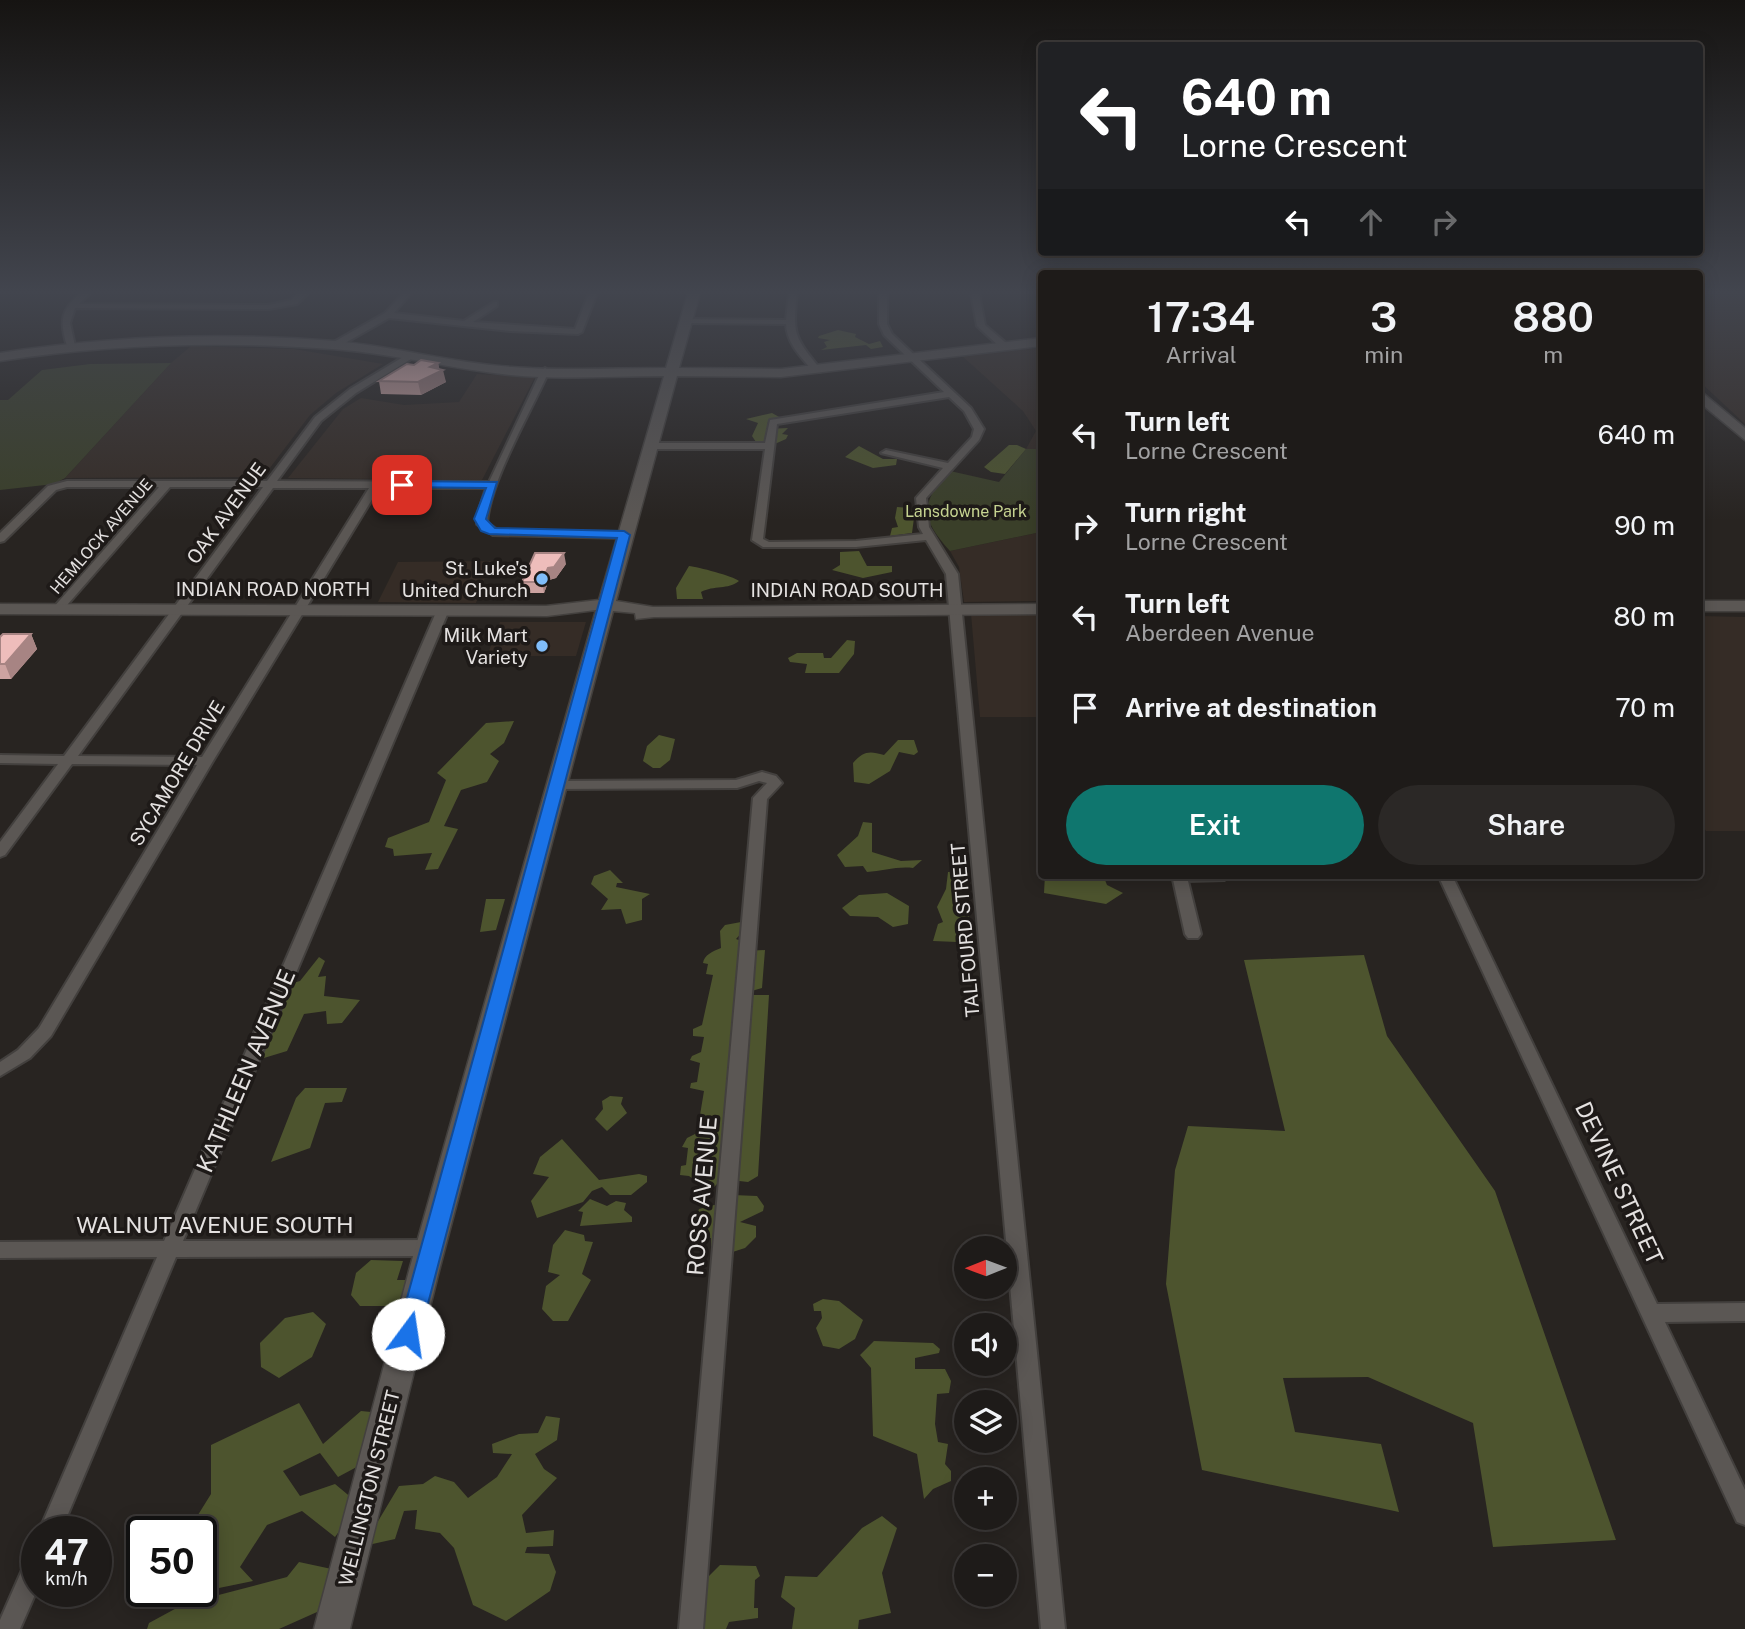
<!DOCTYPE html>
<meta charset="utf-8">
<style>
:root{--surface:#1e1b19;--page:#2b2826;--text:#f1f3f6;--muted:#a1a1a2;--line:#3c3938;--accent:#0f766e}
body{margin:0;font-family:"Public Sans",sans-serif;background:var(--page);color:var(--text);height:100vh;display:flex;flex-direction:column;font-size:26px;white-space:nowrap}
*{box-sizing:border-box;margin:0}
p{font-size:23px;color:var(--muted)}
.icon{flex:none;width:38px;height:38px;fill:none;stroke:currentColor;stroke-width:2;stroke-linecap:round;stroke-linejoin:round}
.map{position:relative;flex:1;overflow:hidden}
.panel{position:absolute;left:1038px;top:270px;width:665px;height:609px;display:flex;flex-direction:column;background:var(--surface);border-radius:7px;box-shadow:0 4px 18px #0003,0 0 0 2px var(--line)}
.panel>*{flex:none}
.guide{position:absolute;left:1038px;top:42px;width:665px;height:214px;border-radius:7px;box-shadow:0 4px 18px #0003,0 0 0 2px var(--line);background:#202124;color:#fff;overflow:hidden}
.needle{width:46px;rotate:269deg}
.buttons{position:absolute;left:954px;top:1236px;display:grid;gap:14px}
.buttons a{display:grid;place-items:center;width:63px;height:63px;border-radius:50%;background:var(--surface);box-shadow:0 4px 18px #0003,0 0 0 2px var(--line);font-size:35px}
.speed{position:absolute;left:21px;top:1516px;display:flex;gap:14px;font-size:35px;font-weight:700;text-align:center}
.speed>*{display:grid;place-content:center;width:91px;height:91px;border-radius:50%;background:var(--surface);box-shadow:0 4px 18px #0003,0 0 0 2px var(--line);line-height:1}
.speed small{font-size:18px;font-weight:400}
.speed .limit{border:4px solid #111;border-radius:10px;background:#fff;color:#111}
.pin{position:absolute;display:grid;place-items:center;width:60px;height:60px;color:#fff;margin:-30px;border-radius:14px;box-shadow:0 4px 10px #0006}
.me{position:absolute;width:77px;margin:-38px;rotate:14deg;stroke-linejoin:round;filter:drop-shadow(0 0 5px #0008)}
.turn{display:flex;align-items:center;gap:24px;height:147px;padding:0 28px;font-size:32px}
.turn .icon{width:91px;height:91px;stroke-width:2.5}
.turn b{display:block;font-size:49px;line-height:60px}
.lanes{display:flex;align-items:center;height:66px;padding:0 28px;background:#0003;justify-content:center;gap:35px;direction:ltr}
.lanes .off{opacity:.35}
.eta{display:flex;justify-content:space-evenly;align-items:center;height:119px;text-align:center}
.eta b{font-size:42px;font-weight:600;line-height:49px}
.button{display:flex;gap:14px;margin-top:auto;padding:14px 28px}
.button a{flex:1;height:80px;border-radius:42px;background:var(--accent);color:#fff;font-size:28px;font-weight:600;line-height:80px;text-align:center}
.button a+a{background:var(--page);color:var(--text)}
ul{padding:0;list-style:none}
li{display:flex;align-items:center;gap:21px;height:91px;padding:0 28px}
li div{flex:1}
li b{display:block;font-size:26px}
li em{font-style:normal}
.map>svg:first-child{display:block}
</style>
<div class="map">
<svg width="1745" height="1629" viewBox="0 0 1745 1629">
<rect width="100%" height="100%" fill="#282421"/>
<path fill="#352c26" d="M1699,293H1745V424L1699,381Z
M191,346L294,349L383,364L336,393L310,415L263,477L65,478L171,363Z
M1041,348V449H1026L1036,431L1023,411L961,355Z
M477,374L535,377L482,480L288,478L343,409L361,398L404,405L459,402Z
M1041,532V601L964,602L959,567L950,551Z
M491,561L476,603L378,602L398,562Z
M1041,613V717H980L971,614Z
M1699,616L1745,617V831H1706L1699,823Z
M500,622H586L576,656H487Z"/>
<path fill="#3a3f29" d="M171,363L65,478L54,484L0,490V400H8L42,370L90,364Z
M1026,449H1041V532L950,551C921,519 919,503 950,471L999,482Z"/>
<path fill="#4d542e" d="M838,330L856,334L855,337L869,344L880,341L883,347L871,349L866,345L821,350L827,347L824,342L830,340L818,338L819,336Z
M772,413L781,418L767,423L770,425L766,429L788,428L782,434L788,435L786,439L777,443L756,442L752,436L758,423L746,419Z
M1009,445H1017L1026,449L1005,474L991,472L984,467Z
M859,446L883,459H897L896,465L873,468L845,457Z
M897,507L911,508L914,518L912,533L890,536L892,528L898,527L895,518Z
M859,551L867,566H892V572L863,578L832,570L840,565V552Z
M689,566C698,567 733,576 739,581C728,590 714,585 701,592L703,599H677L676,588Z
M847,640L855,641L854,654L839,673H805L807,664L790,662L788,658L797,653H823L824,658H831Z
M514,721L504,743L490,754L499,761L487,782L461,790L444,826L458,829L438,869L425,870L432,853L394,856L393,849L385,847L388,838L429,822L446,780L437,773L486,723Z
M659,735L675,739L670,760L660,768H653L643,761L647,746Z
M898,740H914L918,752L914,755L899,752L890,771L869,784L854,782L853,763C864,751 869,751 884,755Z
M863,822L872,823V852L901,861L922,860L913,868C898,866 882,871 867,872L863,866L845,867L837,855L858,836Z
M610,870L623,883H617L616,887L650,894L642,899V920L626,924L621,909L601,910L608,899L591,884L594,876Z
M961,871L969,883L961,885L962,889L970,894L968,936L957,942L933,941L938,924L943,922L937,907L946,889L948,872Z
M1045,875H1103L1107,885L1123,893L1106,904L1044,893Z
M887,893L909,906L908,924L893,927L878,917L850,916L842,908L859,895Z
M486,899H505L496,930L480,932Z
M741,922L747,927L736,939L744,942V951L765,950L762,988L741,994L739,1001L753,995H769L758,1176L748,1182L722,1179L710,1191L689,1176L680,1175L681,1166L686,1165L688,1148L682,1147L687,1138L697,1133L704,1091L690,1088L691,1083L697,1082L700,1063L690,1060L692,1056L701,1052L704,1037L693,1036V1029L702,1025L713,975L706,974L708,964L703,963C704,955 713,951 721,948L720,931L725,925Z
M1364,955L1387,1036L1495,1191L1616,1540L1493,1547L1473,1423L1368,1377L1283,1378L1295,1432L1381,1444L1399,1512L1202,1470L1166,1284L1175,1170L1188,1126L1285,1131L1244,960Z
M319,957L325,961L318,977L326,976L324,996L360,1000L342,1023L327,1024L326,1011L304,1014L287,1051L254,1061L293,983L300,981Z
M305,1088H347L342,1102L325,1103L310,1148L271,1162L296,1098Z
M610,1096L623,1097L621,1104L627,1113L607,1131L595,1119L603,1109L602,1101Z
M562,1139L599,1180L639,1174L647,1176V1182L631,1195H610L602,1187L592,1191L583,1202L537,1218L531,1201L549,1177L533,1174L540,1157Z
M733,1195L757,1196L764,1206L763,1211L740,1222L756,1226V1237L745,1248L711,1259V1238L696,1235L691,1230L699,1209L714,1205L728,1207Z
M590,1199L607,1206L616,1201L626,1203L624,1210L632,1217V1222L580,1226L583,1212L578,1211Z
M565,1230L584,1235L585,1241L593,1242L582,1274L591,1280L568,1321H553L542,1309L546,1286L560,1275L548,1272L553,1245Z
M371,1260L403,1261L397,1280H412V1292L395,1306H360L351,1295L356,1273Z
M823,1299L839,1301L863,1320L855,1339L839,1349L823,1346L816,1328L822,1318L821,1311H814L813,1304Z
M313,1312L326,1324L312,1357L279,1378L261,1367L260,1343L285,1318Z
M874,1341L933,1343L940,1349L939,1353L915,1358V1369H945L951,1381L949,1393L937,1394L935,1424L938,1442L948,1444L945,1464L951,1471V1481L933,1489L924,1499L917,1454L873,1436L871,1368L860,1355Z
M299,1403L323,1444L361,1411L381,1413L366,1462L338,1477L320,1453L283,1471L300,1496L335,1484L359,1504L335,1537L302,1511L267,1525L240,1567L253,1581L180,1596L177,1591H201V1531H188L211,1494V1445Z
M546,1416L560,1418L557,1440L535,1454L544,1469L557,1478L522,1515L526,1533L554,1530L553,1546L527,1547L525,1553L549,1554L556,1572L550,1591L506,1621L473,1605L454,1548L440,1533L415,1529L417,1510L404,1511L395,1539L368,1545L371,1533L399,1486L423,1484L435,1476L454,1482L468,1498L497,1477L512,1454L493,1453L492,1444L519,1434L538,1433Z
M882,1516L897,1528L882,1573L891,1613L859,1620L858,1629H792L795,1608L781,1597L785,1576L817,1577L862,1528Z
M299,1562L341,1571L326,1608L279,1629H147L149,1623L184,1604L287,1577Z
M720,1565L756,1566L760,1576L755,1580L754,1608H758V1618L729,1622L726,1629H695L699,1586Z"/>
<g fill="none" stroke-linecap="round" stroke-linejoin="round">
<defs>
<path id="street" d="M81,293H90L79,304L269,305L291,300L299,293H308L297,304L269,309L75,308L70,323L75,346L71,349L67,346C59,320 61,310 81,293Z
M403,293H411L394,313L464,321L494,302H497V306L473,322L575,329L589,293H597L582,332L578,334L510,331L389,318L338,347H332V343L385,313Z
M789,293H797C792,336 795,337 821,370L820,372H814C801,357 787,344 786,324L686,323L682,321L686,319L786,320Z
M879,293H887V324L892,334L971,408L984,429L979,440L926,498L929,527L958,574L1065,1629H1041L946,574L926,540L856,547H763L752,540L765,449H650L645,446L650,443H765L770,420L944,392L884,335L879,324ZM949,397L964,411L974,429L972,437L948,463L886,450L881,453L943,468L916,498L919,527L923,534L856,541L769,542L763,539L777,424Z
M971,293H979L985,325L1006,343V347H1000L977,326Z
M408,354L412,357L411,359L356,393L321,421L277,481L489,482L541,371L545,368L549,371C531,412 490,481 487,523L496,529L507,531L624,532L629,535L624,538L493,535L477,524L478,513L486,488H379L213,761L51,1036L30,1058L0,1076V1062L18,1050L39,1028L197,765L72,764L5,855L0,857V842L58,764L0,763V755L64,756L263,487H170L61,612H53V608L159,487H67L56,490L4,541L0,542V533L48,486L67,481H267L315,417L350,389ZM273,488H369L202,757L78,756Z
M443,607L449,610L183,1241L430,1240L437,1242L440,1248L437,1254L430,1256L176,1257L61,1531H39L157,1257L0,1258V1242L164,1241L437,610Z
M762,772L776,776L782,783L767,799L703,1629H679L753,798L767,783L759,781L737,788L555,789L548,785L555,781L736,780Z
M1172,875H1231L1224,880L1188,881L1201,934L1198,938H1188L1185,934Z
M1438,875H1452L1657,1304L1745,1303V1321L1665,1322L1745,1490V1525L1737,1522Z
M37,1551V1590L20,1629H0V1620L29,1554Z"/>
<path id="secondary" d="M688,293H700L679,368L781,369L1041,338V346L781,377L677,376L616,601L653,607L1041,604V614L654,617L636,619L635,613L613,611L440,1267L350,1629H314L410,1267L596,610L547,616L0,614V604L546,606L599,600L664,376C613,376 561,380 510,375C451,369 392,353 332,349C222,341 109,344 0,361V353C109,336 223,332 334,341C393,346 452,363 512,367C563,371 615,368 666,368Z
M1699,390L1745,428V440L1699,402Z
M1699,601H1745V611H1699Z"/>
</defs>
<use href="#street" stroke="#43403e" stroke-width="4"/>
<use href="#secondary" stroke="#43403e" stroke-width="3"/>
<use href="#street" fill="#5b5754" fill-rule="evenodd"/>
<use href="#secondary" fill="#5b5754" fill-rule="evenodd"/>
</g>
<path fill="#cda3a1" d="M438,363L439,369L446,382L421,395L381,394L379,381L414,365Z
M566,564L556,578L549,580L544,593H524L522,582Z
M31,634L37,649L11,679H0V637Z"/>
<path fill="#a78483" d="M438,363L440,371L443,370L446,382L421,395L418,382L430,367Z
M564,553L566,564L556,578L549,580L544,593L542,582L548,568Z
M31,634L37,649L11,679L5,664Z"/>
<path fill="#eebdbb" stroke="#a78483" stroke-width="2" d="M421,360L438,363L430,367L443,370L418,382L379,381L407,364L414,365Z
M535,553H564L554,567L548,568L542,582H522Z
M3,634H31L5,664H0V637Z"/>
<linearGradient id="sky" x2="0" y2="1"><stop stop-color="#161412"/><stop offset="0.56" stop-color="#42454e"/><stop offset="1" stop-color="#42454e" stop-opacity="0"/></linearGradient>
<rect width="1745" height="521" fill="url(#sky)"/>
<path fill="#1a73e8" stroke="#114b97" stroke-width="2" d="M402,481L497,482L486,519L495,528L624,531L630,535L420,1334L416,1341L408,1344L400,1341L397,1334L617,538L489,534L481,531L474,519L486,488L398,487L396,485Z"/>
<g fill="#80bdfa" stroke="#1e1a18" stroke-width="2.5">
<circle cx="542" cy="579" r="7"/>
<circle cx="542" cy="646" r="7"/>
</g>
<g text-anchor="middle" stroke-width="7" stroke-linejoin="round" paint-order="stroke">
<g font-size="16" fill="#c6d391" stroke="#1e1a18">
<text x="966" y="517">Lansdowne Park</text>
</g>
<g font-size="16" fill="#e4e1e0" stroke="#1e1a18">
<text transform="translate(101 536) rotate(-49)" y="6">HEMLOCK AVENUE</text>
</g>
<g font-size="19" fill="#e4e1e0" stroke="#1e1a18">
<text transform="translate(226 513) rotate(-54)" y="7">OAK AVENUE</text>
<text x="273" y="596">INDIAN ROAD NORTH</text>
<text x="847" y="597">INDIAN ROAD SOUTH</text>
<text transform="translate(177 773) rotate(-59)" y="7">SYCAMORE DRIVE</text>
<text transform="translate(965 930) rotate(-95)" y="7">TALFOURD STREET</text>
<text transform="translate(369 1488) rotate(-76)" y="7">WELLINGTON STREET</text>
</g>
<g font-size="19" fill="#e4e1e0" stroke="#1e1a18" text-anchor="end">
<text x="528" y="575">St. Luke's<tspan x="528" dy="22">United Church</tspan></text>
<text x="528" y="642">Milk Mart<tspan x="528" dy="22">Variety</tspan></text>
</g>
<g font-size="23" fill="#e4e1e0" stroke="#1e1a18">
<text transform="translate(246 1071) rotate(-67)" y="8">KATHLEEN AVENUE</text>
<text transform="translate(1619 1183) rotate(65)" y="8">DEVINE STREET</text>
<text transform="translate(702 1196) rotate(-85)" y="8">ROSS AVENUE</text>
<text x="215" y="1233">WALNUT AVENUE SOUTH</text>
</g>
</g>
</svg>
<div class="buttons">
<a><svg class="needle" viewBox="-14 -14 28 28"><path d="M0-13l5 13h-10z" fill="#e53935"/><path d="M0 13l5-13h-10z" fill="#a1a1a2"/></svg></a>
<a><svg class="icon" aria-label="sound" viewBox="0 0 24 24"><path d="M4 9h4l5-4v14l-5-4H4zM17 9q2 3 0 6"/></svg></a>
<a><svg class="icon" aria-label="layers" viewBox="0 0 24 24"><path d="M12 4l9 5-9 5-9-5zM3 14l9 5 9-5"/></svg></a>
<a>+</a>
<a>−</a>
</div>
<div class="speed"><div>47<small>km/h</small></div><div class="limit">50</div></div>
<div class="pin" style="left:402px;top:485px;background:#d93025"><svg class="icon" aria-label="arrive" viewBox="0 0 24 24"><path d="M6 21V4h12l-3 4 3 4H6"/></svg></div>
<svg class="me" style="left:408px;top:1334px" viewBox="-20 -20 40 40"><circle r="19" fill="#fff"/><path d="M0-13L10 11 0 6-10 11z" fill="#1a73e8"/></svg>
<div class="guide">
<div class="turn"><svg class="icon" aria-label="left" viewBox="0 0 24 24"><path d="M17 20v-9H6M10 6l-5 5 5 5"/></svg><div><b>640 m</b>Lorne Crescent</div></div>
<div class="lanes"><svg class="icon" aria-label="left" viewBox="0 0 24 24"><path d="M17 20v-9H6M10 6l-5 5 5 5"/></svg><svg class="icon off" aria-label="ahead" viewBox="0 0 24 24"><path d="M12 20V5M6 11l6-6 6 6"/></svg><svg class="icon off" aria-label="right" viewBox="0 0 24 24"><path d="M7 20v-9h11M14 6l5 5-5 5"/></svg></div>
</div>
<section class="panel">
<div class="eta">
<div><b>17:34</b><p>Arrival</p></div>
<div><b>3</b><p>min</p></div>
<div><b>880</b><p>m</p></div>
</div>
<ul>
<li><svg class="icon" aria-label="left" viewBox="0 0 24 24"><path d="M17 20v-9H6M10 6l-5 5 5 5"/></svg><div><b>Turn left</b><p>Lorne Crescent</p></div><em>640 m</em></li>
<li><svg class="icon" aria-label="right" viewBox="0 0 24 24"><path d="M7 20v-9h11M14 6l5 5-5 5"/></svg><div><b>Turn right</b><p>Lorne Crescent</p></div><em>90 m</em></li>
<li><svg class="icon" aria-label="left" viewBox="0 0 24 24"><path d="M17 20v-9H6M10 6l-5 5 5 5"/></svg><div><b>Turn left</b><p>Aberdeen Avenue</p></div><em>80 m</em></li>
<li><svg class="icon" aria-label="arrive" viewBox="0 0 24 24"><path d="M6 21V4h12l-3 4 3 4H6"/></svg><div><b>Arrive at destination</b></div><em>70 m</em></li>
</ul>
<div class="button"><a>Exit</a><a>Share</a></div>
</section>
</div>
